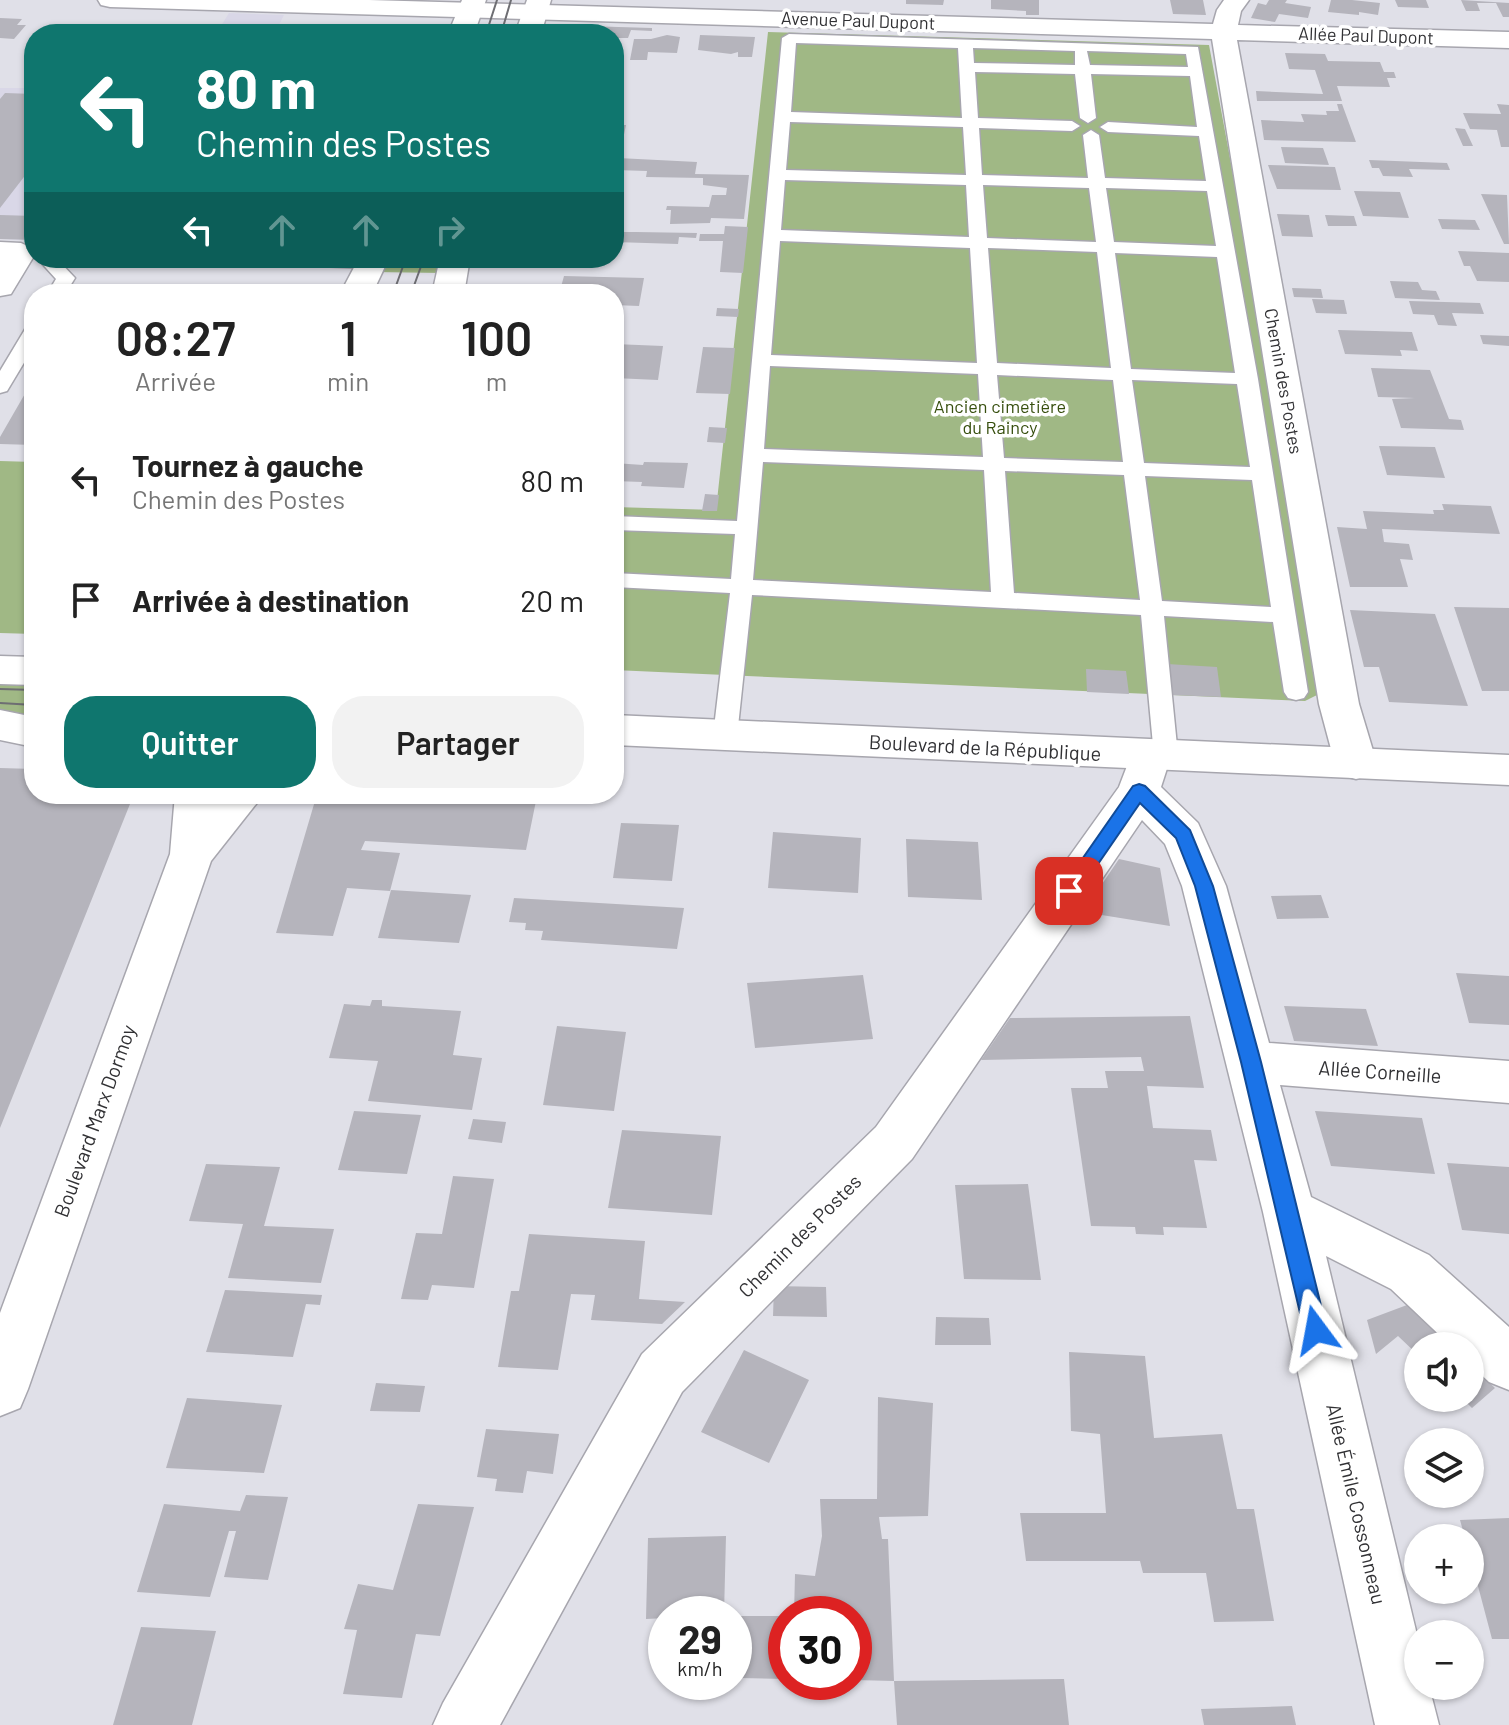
<!DOCTYPE html>
<html lang="fr">
<meta charset="utf-8">
<style>
:root{--surface:#fff;--page:#f2f2f2;--text:#222;--muted:#767676;--accent:#0f766e}
body{margin:0;font-family:Barlow,sans-serif;background:var(--page);color:var(--text);height:100vh;display:flex;flex-direction:column;font-size:30px;white-space:nowrap}
*{box-sizing:border-box;margin:0}
p{font-size:26px;color:var(--muted)}
.icon{flex:none;width:44px;height:44px;fill:none;stroke:currentColor;stroke-width:2;stroke-linecap:round;stroke-linejoin:round}
.map{position:relative;flex:1;overflow:hidden}
.sheet{position:absolute;left:24px;top:284px;width:600px;height:520px;display:flex;flex-direction:column;background:var(--surface);border-radius:32px;box-shadow:0 2px 6px #0004}
.sheet>*{flex:none}
.hud{position:absolute;left:24px;top:24px;width:600px;height:244px;border-radius:32px;box-shadow:0 2px 6px #0004;background:#0f766e;color:#fff;overflow:hidden}
.controls{position:absolute;left:1404px;top:1332px;display:grid;gap:16px}
.controls a{display:grid;place-items:center;width:80px;height:80px;border-radius:50%;background:var(--surface);box-shadow:0 2px 6px #0004;font-size:40px}
.speed{position:absolute;left:648px;top:1596px;display:flex;gap:16px;font-size:40px;font-weight:700;text-align:center}
.speed>*{display:grid;place-content:center;width:104px;height:104px;border-radius:50%;background:var(--surface);box-shadow:0 2px 6px #0004;line-height:1}
.speed small{font-size:20px;font-weight:400}
.speed .limit{border:12px solid #d22;background:#fff;color:#111}
.pin{position:absolute;display:grid;place-items:center;width:68px;height:68px;color:#fff;margin:-34px;border-radius:16px;box-shadow:0 4px 12px #0006}
.me{position:absolute;width:88px;margin:-44px;rotate:347deg;stroke-linejoin:round;filter:drop-shadow(0 0 6px #0008)}
.turn{display:flex;align-items:center;gap:28px;height:168px;padding:0 40px;font-size:36px}
.turn .icon{width:104px;height:104px;stroke-width:2.5}
.turn b{display:block;font-size:56px;line-height:68px}
.lanes{display:flex;align-items:center;height:76px;padding:0 40px;background:#0003;justify-content:center;gap:40px;direction:ltr}
.lanes .off{opacity:.35}
.eta{display:flex;justify-content:space-evenly;align-items:center;height:136px;text-align:center}
.eta b{font-size:48px;font-weight:600;line-height:56px}
.cta{display:flex;gap:16px;margin-top:auto;padding:16px 40px}
.cta a{flex:1;height:92px;border-radius:32px;background:var(--accent);color:#fff;font-size:32px;font-weight:600;line-height:92px;text-align:center}
.cta a+a{background:var(--page);color:var(--text)}
ul{padding:0;list-style:none}
li{display:flex;align-items:center;gap:24px;height:120px;padding:0 40px}
li div{flex:1}
li b{display:block;font-size:30px}
li em{font-style:normal}
.map>svg:first-child{display:block}
</style>
<div class="map">
<svg width="1509" height="1725" viewBox="0 0 1509 1725">
<rect width="100%" height="100%" fill="#e0e0e8"/>
<path fill="#d9d7e7" d="M229,13L284,15L278,27L438,30L437,34H216Z
M0,88H34V240L0,239Z"/>
<path fill="#a0b885" d="M768,32L1209,45L1235,185L1317,695L1305,701L614,670V507L716,510Z
M383,258H443L442,273L375,272Z
M0,461L34,462V634L0,633Z
M0,679L34,681V719L0,713Z"/>
<path fill="#b5b4bc" d="M906,0H944L943,5L906,4Z
M991,0H1039V15H1026V11L991,9Z
M1170,0H1203L1206,15L1173,14Z
M1269,0H1287L1285,3L1311,7L1308,18L1279,14L1275,22L1251,18L1258,3L1266,5Z
M1331,0H1352L1380,3L1378,15L1359,12V15L1328,12Z
M1395,0H1426L1429,8L1398,7Z
M1461,0L1509,3V17H1503L1496,3H1477L1480,11H1466Z
M0,18L22,19L17,25H26L14,39L0,38Z
M242,25L277,27L438,30L437,34H237Z
M552,25L652,28V31L631,30L628,38H614V34H548Z
M56,27L98,29L95,34H51Z
M667,35L680,37L677,53L648,52L647,60H630L634,39H651Z
M700,35L755,37L752,57H738V52L731,54L698,50Z
M1285,53L1325,54L1328,61L1380,62L1384,72H1394L1396,78H1387L1390,87L1337,86L1342,101H1257L1256,91L1323,94L1315,70L1289,69Z
M5,93L34,94V111L31,116H34V164L0,208V99Z
M1337,104H1342L1356,142L1264,140L1261,120L1304,122L1301,114L1327,115L1326,111H1339Z
M1497,104L1509,105V147H1501L1497,130L1470,129L1463,113L1501,114Z
M614,125H626L621,149H614Z
M1455,128L1465,129L1473,146H1463Z
M1281,147L1323,148L1329,165L1285,163Z
M618,158L697,162L695,174L749,175L744,219L711,218L710,223L670,224L671,210H666L667,206L709,207L712,195H726L727,188L703,185V178L646,177L647,171L615,170Z
M1369,160L1447,163L1450,170L1409,169L1413,177L1383,176L1379,168H1372Z
M1268,165L1335,167L1341,190L1277,189Z
M1354,191L1400,192L1409,218L1363,216Z
M1481,194L1507,195L1509,244H1504Z
M1277,214L1309,215L1313,237L1282,236Z
M0,215L34,216V240L0,239Z
M1325,215L1354,216L1357,226H1328Z
M1438,219L1475,220L1480,230L1442,229Z
M725,226L748,227L743,273L720,272L723,241H699L700,234H724Z
M614,232H636L697,233L696,238L679,237L678,244L614,242Z
M1458,251L1509,253V282L1477,281L1470,266H1464Z
M506,258H554L553,264L505,263Z
M564,276L644,278L639,306L614,305V294H559Z
M1390,281L1418,282L1422,290L1436,291L1440,300L1395,298Z
M88,285L167,287L164,290L189,291L191,287L329,291L328,294H83Z
M1292,288L1321,289L1323,298L1294,297Z
M1312,299L1344,300L1347,314L1316,313Z
M1409,301L1480,303L1484,314L1452,313L1457,326L1438,325L1434,315L1413,314Z
M717,308L739,309L738,317L716,316Z
M1338,330L1412,332L1418,351L1400,350L1402,356L1345,354Z
M1480,335L1509,336V346L1483,344Z
M614,344L663,346L658,380L614,378Z
M703,347L735,348L730,394L696,393Z
M1371,368L1430,370L1449,419L1461,420L1464,430L1401,428L1392,399L1415,398L1378,397Z
M34,378V445L0,444V437Z
M709,427L727,428L725,443L707,442Z
M1379,446L1435,447L1445,478L1387,475Z
M644,462L688,463L684,488L641,486L642,482L614,481V463L643,465Z
M705,494L719,495L717,511H702Z
M1442,504L1491,506L1500,534L1382,529L1384,542L1409,544L1413,560L1400,559L1408,587H1350L1337,527L1367,529L1363,511L1434,514L1433,510H1444Z
M1454,607L1509,608V691H1482Z
M1350,610L1435,614L1468,706L1389,702L1379,667H1364Z
M1167,664L1217,667L1221,697L1171,695Z
M1086,669L1126,671L1129,694L1087,692Z
M0,768L34,769V794H128L132,799L0,1128Z
M317,794H491L537,796L526,850L365,841L361,850L400,853L390,891L347,888L333,936L276,933Z
M621,823L679,825L672,881L613,878Z
M773,832L861,838L858,893L768,888Z
M906,839L978,842L982,900L908,897Z
M1119,859L1160,868L1170,926L1083,912Z
M391,890L471,895L459,943L378,938Z
M1321,895L1329,918L1277,919L1271,896Z
M514,898L684,908L677,949L541,940L543,931L525,930L526,923L509,922Z
M1456,973L1509,976V1025L1469,1023Z
M863,975L873,1039L755,1048L747,983Z
M372,1000H382V1006L461,1011L453,1055L482,1058L472,1110L368,1101L378,1061L329,1058L344,1004L370,1006Z
M1284,1006L1366,1009L1378,1046L1294,1041Z
M1190,1016L1204,1088L1147,1086L1153,1128L1211,1130L1217,1161L1194,1160L1207,1228L1163,1227L1164,1235L1136,1234L1135,1227L1091,1226L1071,1088H1108L1105,1071H1144L1141,1057L981,1060L1010,1018Z
M557,1026L626,1032L614,1111L543,1105Z
M354,1111L421,1115L407,1174L338,1170Z
M1315,1111L1422,1118L1435,1174L1331,1166Z
M473,1119L506,1122L502,1143L468,1139Z
M622,1130L721,1136L712,1215L608,1208Z
M1447,1163L1509,1167V1234L1462,1230Z
M206,1164L280,1167L264,1226L334,1229L321,1283L228,1278L243,1224L189,1221Z
M453,1176L494,1179L474,1288L432,1285L428,1300L401,1299L416,1233L442,1234Z
M1028,1184L1041,1280L964,1279L955,1185Z
M529,1234L645,1241L639,1299L685,1302L662,1324L591,1320L595,1295L571,1294L558,1370L498,1367L511,1291H519Z
M774,1286L826,1287L827,1317L773,1316Z
M225,1290L322,1295L320,1305L306,1304L293,1357L206,1352Z
M1407,1305L1450,1346H1418V1355L1398,1336L1376,1354L1367,1320Z
M936,1317L989,1318L991,1345H935Z
M744,1350L809,1380L769,1463L701,1432Z
M1069,1352L1145,1356L1154,1438L1222,1434L1237,1509H1254L1274,1621L1214,1622L1206,1573H1143L1140,1561H1026L1020,1513H1106L1100,1434L1071,1431Z
M1470,1364L1495,1388L1472,1408L1462,1398H1470Z
M376,1383L425,1386L420,1412L370,1411Z
M878,1397L933,1403L928,1516L879,1517L882,1539H888L894,1681L854,1680V1614H794L795,1574L815,1576L822,1536L820,1499H877Z
M187,1398L282,1405L264,1473L166,1468Z
M486,1429L559,1434L553,1474L527,1471L523,1493L495,1491L497,1479L477,1477Z
M246,1495L288,1497L268,1580L224,1577L236,1531H229L210,1597L137,1592L164,1504L240,1511Z
M418,1504L474,1507L440,1636L416,1634L402,1698L343,1694L357,1630L344,1629L358,1584L393,1590Z
M1509,1518V1639H1492L1470,1556V1538H1465L1460,1520Z
M726,1536L724,1614H666V1618L646,1619L648,1538Z
M741,1616H786V1679L740,1678Z
M141,1627L216,1631L192,1725H113Z
M1064,1679L1069,1725H897L894,1681Z
M1292,1706L1296,1725H1204L1201,1709Z"/>
<g fill="none" stroke-linecap="round" stroke-linejoin="round">
<defs>
<path id="lane" d="M789,34L1198,47L1258,379L1308,692L1304,698L1296,700L1288,698L1284,692L1273,622L1164,616L1178,756L1175,762L1166,765L1157,762L1154,756L1141,615L752,595L737,736L734,742L725,745L716,742L713,736L730,593L614,587V573L731,579L735,534L614,530V516L737,521L782,38ZM796,43L958,48L962,118L791,112ZM973,48L1075,51V65L974,63ZM1087,51L1186,54L1188,67L1090,65ZM975,72L1075,74L1080,118L1088,123L1096,118L1091,74L1190,76L1197,127L1108,122L1100,127L1108,132L1199,136L1206,181L1105,178L1099,135L1091,130L1083,135L1088,178L982,175L979,128L1072,131L1080,126L1072,121L978,118ZM790,122L963,127L966,175L786,170ZM785,180L966,185L969,237L781,230ZM983,185L1089,188L1096,242L987,238ZM1106,188L1207,191L1216,246L1114,242ZM780,241L970,248L977,363L771,355ZM988,248L1097,252L1111,368L997,363ZM1115,253L1217,257L1235,373L1131,369ZM770,366L978,374L983,457L764,449ZM997,375L1113,380L1123,462L1004,458ZM1132,380L1237,384L1250,467L1144,463ZM763,462L984,470L991,592L753,580ZM1005,471L1124,475L1140,600L1014,593ZM1145,476L1252,480L1271,607L1162,601Z
M37,258H56L75,278L65,294H47L56,279Z
M228,258H373L380,263L371,268L237,263Z
M34,324V346L7,391L0,393V371L27,326Z"/>
<path id="street" d="M98,0H369L1213,24L1217,10L1224,0H1249L1241,11L1238,25L1509,32V48L1237,40L1359,704L1377,764L1371,775L1356,779L1341,775L1335,764L1319,704L1212,39L110,7L101,5Z
M0,242L21,243L34,249V256L11,294L0,296Z
M0,656L34,657V685L0,684Z
M0,710L34,717V747L0,740Z
M1150,741L1165,745L1171,756L1161,787L1198,823L1226,886L1269,1043L1509,1061V1103L1280,1085L1311,1197L1429,1255L1509,1327V1390L1489,1382L1470,1364V1346H1451L1391,1289L1326,1256L1418,1639V1686H1429L1439,1725H1375L1263,1212L1182,886L1165,844L1142,820L912,1159L682,1392L500,1725H433L443,1703L642,1354L876,1127L1119,787L1135,745Z"/>
<path id="secondary" d="M462,0H486L474,34H448Z
M527,0H551L541,34H515Z
M359,258H389L372,294H340Z
M440,258H470L464,294H432Z
M614,715L1509,755V785L614,745Z
M175,794H264L211,861L28,1389L20,1408L0,1416V1313L170,854Z"/>
</defs>
<use href="#lane" stroke="#a7a6ae" stroke-width="3"/>
<use href="#street" stroke="#a7a6ae" stroke-width="3"/>
<use href="#secondary" stroke="#a7a6ae" stroke-width="3"/>
<use href="#lane" fill="#fff" fill-rule="evenodd"/>
<use href="#street" fill="#fff" fill-rule="evenodd"/>
<use href="#secondary" fill="#fff" fill-rule="evenodd"/>
<path stroke="#6e6e73" stroke-width="2" d="M486,34L497,0
M501,34L511,0
M393,294L406,258
M411,294L424,258
M0,689L34,690
M0,703L34,705"/>
</g>
<path fill="#1a73e8" stroke="#114b97" stroke-width="2" d="M1139,784L1145,786L1190,830L1213,886L1261,1062L1327,1330L1324,1337L1316,1340L1308,1337L1304,1330L1241,1062L1195,886L1176,838L1140,803L1076,896H1062L1060,891L1133,786Z"/>
<g text-anchor="middle" stroke-width="7" stroke-linejoin="round" paint-order="stroke">
<g font-size="18" fill="#313134" stroke="#fff">
<text transform="translate(858 21) rotate(2)" y="6">Avenue Paul Dupont</text>
<text transform="translate(1366 36) rotate(2)" y="6">Allée Paul Dupont</text>
<text transform="translate(1283 381) rotate(80)" y="6">Chemin des Postes</text>
</g>
<g font-size="18" fill="#364e0d" stroke="#fff">
<text x="1000" y="413">Ancien cimetière<tspan x="1000" dy="21">du Raincy</tspan></text>
</g>
<g font-size="20" fill="#313134" stroke="#fff">
<text transform="translate(985 748) rotate(3)" y="7">Boulevard de la République</text>
<text transform="translate(1380 1072) rotate(4)" y="7">Allée Corneille</text>
<text transform="translate(95 1121) rotate(-70)" y="7">Boulevard Marx Dormoy</text>
<text transform="translate(800 1236) rotate(-45)" y="7">Chemin des Postes</text>
<text transform="translate(1356 1504) rotate(77)" y="7">Allée Émile Cossonneau</text>
</g>
</g>
</svg>
<div class="controls">
<a><svg class="icon" aria-label="sound" viewBox="0 0 24 24"><path d="M4 9h4l5-4v14l-5-4H4zM17 9q2 3 0 6"/></svg></a>
<a><svg class="icon" aria-label="layers" viewBox="0 0 24 24"><path d="M12 4l9 5-9 5-9-5zM3 14l9 5 9-5"/></svg></a>
<a>+</a>
<a>−</a>
</div>
<div class="speed"><div>29<small>km/h</small></div><div class="limit">30</div></div>
<div class="pin" style="left:1069px;top:891px;background:#d93025"><svg class="icon" aria-label="arrive" viewBox="0 0 24 24"><path d="M6 21V4h12l-3 4 3 4H6"/></svg></div>
<svg class="me" style="left:1316px;top:1330px" viewBox="-20 -20 40 40"><path d="M0-17L14 15 0 8-14 15z" fill="#1a73e8" stroke="#fff" stroke-width="4"/></svg>
<div class="hud">
<div class="turn"><svg class="icon" aria-label="left" viewBox="0 0 24 24"><path d="M17 20v-9H6M10 6l-5 5 5 5"/></svg><div><b>80 m</b>Chemin des Postes</div></div>
<div class="lanes"><svg class="icon" aria-label="left" viewBox="0 0 24 24"><path d="M17 20v-9H6M10 6l-5 5 5 5"/></svg><svg class="icon off" aria-label="ahead" viewBox="0 0 24 24"><path d="M12 20V5M6 11l6-6 6 6"/></svg><svg class="icon off" aria-label="ahead" viewBox="0 0 24 24"><path d="M12 20V5M6 11l6-6 6 6"/></svg><svg class="icon off" aria-label="right" viewBox="0 0 24 24"><path d="M7 20v-9h11M14 6l5 5-5 5"/></svg></div>
</div>
<section class="sheet">
<div class="eta">
<div><b>08:27</b><p>Arrivée</p></div>
<div><b>1</b><p>min</p></div>
<div><b>100</b><p>m</p></div>
</div>
<ul>
<li><svg class="icon" aria-label="left" viewBox="0 0 24 24"><path d="M17 20v-9H6M10 6l-5 5 5 5"/></svg><div><b>Tournez à gauche</b><p>Chemin des Postes</p></div><em>80 m</em></li>
<li><svg class="icon" aria-label="arrive" viewBox="0 0 24 24"><path d="M6 21V4h12l-3 4 3 4H6"/></svg><div><b>Arrivée à destination</b></div><em>20 m</em></li>
</ul>
<div class="cta"><a>Quitter</a><a>Partager</a></div>
</section>
</div>
